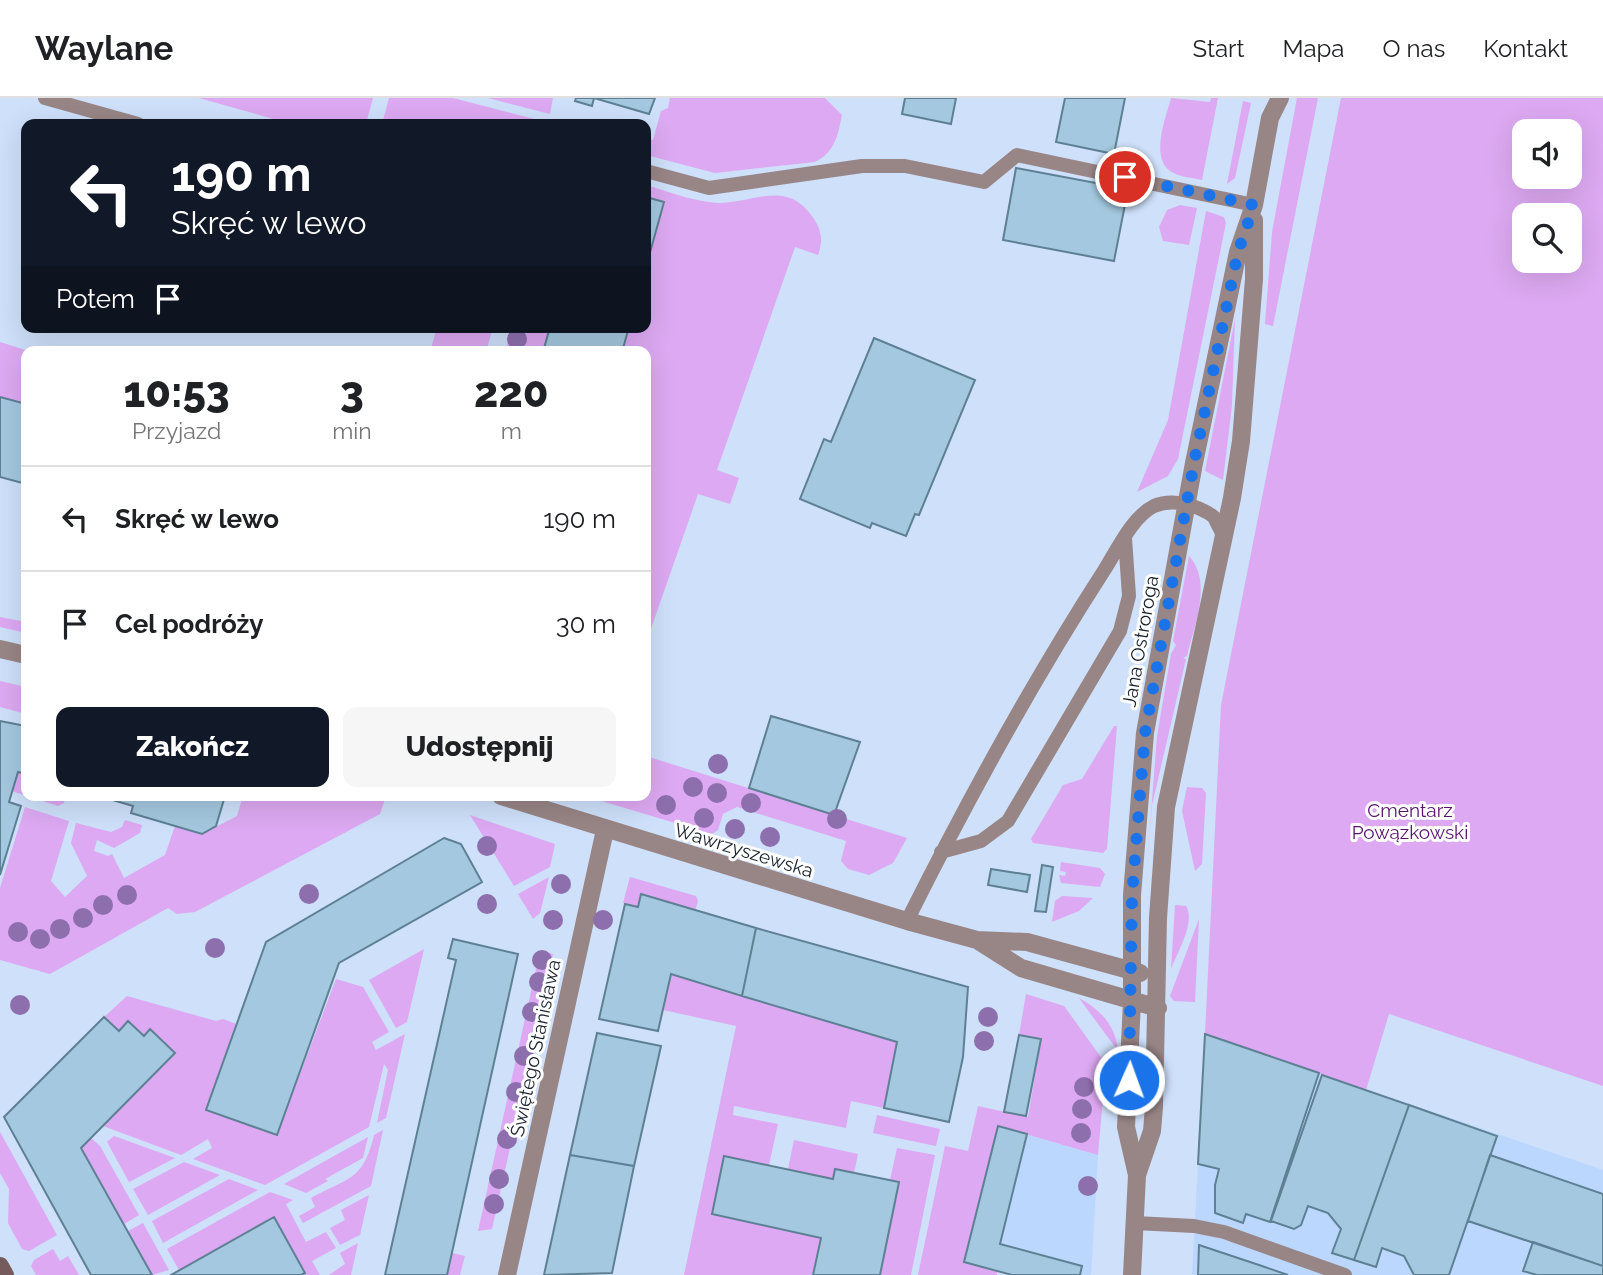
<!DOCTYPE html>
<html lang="pl">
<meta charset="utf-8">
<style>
:root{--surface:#fff;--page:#f6f6f6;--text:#202124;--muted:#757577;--line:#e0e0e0;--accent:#111827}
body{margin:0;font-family:Raleway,sans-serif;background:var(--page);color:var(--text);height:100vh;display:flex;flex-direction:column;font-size:26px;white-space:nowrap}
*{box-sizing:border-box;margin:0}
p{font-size:23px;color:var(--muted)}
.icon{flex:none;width:38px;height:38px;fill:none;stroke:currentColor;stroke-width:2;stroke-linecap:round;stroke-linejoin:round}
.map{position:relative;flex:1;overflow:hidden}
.details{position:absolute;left:21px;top:248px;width:630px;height:455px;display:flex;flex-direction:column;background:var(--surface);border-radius:14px;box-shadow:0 7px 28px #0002}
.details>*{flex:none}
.hud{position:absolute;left:21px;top:21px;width:630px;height:214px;border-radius:14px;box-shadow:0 7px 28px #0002;background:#111827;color:#fff;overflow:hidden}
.controls{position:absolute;left:1512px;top:21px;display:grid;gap:14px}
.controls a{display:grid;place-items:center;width:70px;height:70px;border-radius:14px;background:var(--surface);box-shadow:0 7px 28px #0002;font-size:35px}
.pin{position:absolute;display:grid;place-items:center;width:60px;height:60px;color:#fff;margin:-30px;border:4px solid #fff;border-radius:50%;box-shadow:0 2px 7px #0007}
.me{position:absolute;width:77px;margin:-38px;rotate:2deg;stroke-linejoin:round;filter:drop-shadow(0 0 5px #0008)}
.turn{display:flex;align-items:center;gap:24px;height:147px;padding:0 35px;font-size:32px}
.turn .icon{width:91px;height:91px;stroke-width:2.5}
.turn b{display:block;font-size:49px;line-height:60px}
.then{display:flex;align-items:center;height:66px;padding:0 35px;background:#0003;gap:14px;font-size:26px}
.eta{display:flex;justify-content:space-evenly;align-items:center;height:119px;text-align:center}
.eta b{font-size:42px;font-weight:800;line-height:49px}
.primary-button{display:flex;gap:14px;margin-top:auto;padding:14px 35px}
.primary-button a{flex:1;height:80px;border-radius:14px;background:var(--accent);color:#fff;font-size:28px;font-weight:800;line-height:80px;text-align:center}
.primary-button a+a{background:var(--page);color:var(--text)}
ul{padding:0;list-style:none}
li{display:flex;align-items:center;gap:21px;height:105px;padding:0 35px;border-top:2px solid var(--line)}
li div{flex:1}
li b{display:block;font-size:26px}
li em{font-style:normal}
header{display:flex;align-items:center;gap:42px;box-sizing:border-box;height:98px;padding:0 35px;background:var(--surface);border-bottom:2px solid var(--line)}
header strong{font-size:33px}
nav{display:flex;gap:38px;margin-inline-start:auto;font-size:24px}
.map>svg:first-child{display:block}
</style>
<header>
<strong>Waylane</strong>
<nav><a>Start</a><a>Mapa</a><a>O nas</a><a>Kontakt</a></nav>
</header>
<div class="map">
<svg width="1603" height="1177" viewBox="0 0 1603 1177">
<rect width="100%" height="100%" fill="#cee0fa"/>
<path fill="#bbd7fd" d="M1205,936L1603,1072V1177H1192Z
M998,1028L1098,1057L1091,1177H1012L964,1164Z"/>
<path fill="#dda9f2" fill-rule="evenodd" d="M199,0H373L366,26H291Z
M389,0H453L550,25L382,26Z
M488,0H553L550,16Z
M670,0H825L842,17C838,37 835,54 815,64L715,75L646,57V40L653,42L661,13L668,10Z
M1171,0L1210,4L1211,0H1218L1202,82C1193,80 1179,79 1170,73C1150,59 1166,19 1171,0Z
M1297,0H1318L1273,228L1265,226L1272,134Z
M1341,0H1603V988L1389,916L1366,992L1205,936L1221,607ZM1570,33V79H1524V33ZM1524,117H1570V163H1524Z
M1243,3L1251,5L1235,80L1227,86Z
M646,87C666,93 688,101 709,104C746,111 785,76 814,121C822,133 823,143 818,157L795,149L717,372L739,380L730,406L698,396L646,545V254H622L629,229H646V169L664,104L646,99Z
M1180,107L1197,110L1189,147L1163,143L1159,129L1167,112Z
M1206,113L1224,119L1226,125L1178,361L1168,378L1137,394L1168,322Z
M1235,221L1232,307L1223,382L1205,373Z
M437,229H493L486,254H430Z
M512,229H550L543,254H505Z
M0,244L32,254H26V306L0,299Z
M1189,458C1213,484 1194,529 1187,558L1183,560L1186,561L1152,707L1147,768L1157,638L1171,556L1176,547L1173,543Z
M0,519L26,524V535L0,529Z
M0,583L26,589V616L0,609Z
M1114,628H1117L1107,751L1103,755L1033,745L1031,741L1063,687L1082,681Z
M646,658L907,740L893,765L869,777L848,771L841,763L846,743L737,709L723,716L718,732L712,736L598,702L595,698H646Z
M18,674L26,676V698L12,693Z
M1187,689L1202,690L1206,695L1202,766L1195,773L1182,713Z
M27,698H66L64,705L58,708Z
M243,698H386L380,716L195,814L177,816L168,810L50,876L0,862V790L25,709L69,723L51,783L65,799L87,778L71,745L76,725L111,734L122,729L125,722L142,727L140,735L114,750L97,742L94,753L108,758L112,756L124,780L165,757L175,728L202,736L237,718Z
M470,717L555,746L550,769L514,788Z
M1061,764L1100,770L1105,776L1100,789L1061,785L1059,777L1065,778L1066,774L1060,773Z
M549,779L540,815L533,821L518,796Z
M630,779L696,798L698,803L693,820L639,804L638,809L623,805Z
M1062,798L1093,800L1079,813L1052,824L1055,803Z
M1175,807L1186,808C1196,824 1177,855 1171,871Z
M1199,821L1195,904L1174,903L1170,898Z
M424,851L407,924L396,930L369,882Z
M540,853L553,856L492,1131L478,1133Z
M671,876L897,944L884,1010L851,1003L846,1030L734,1008L733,1017L778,1026L769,1067L724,1058L712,1116L821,1140L813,1177H684L736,928L663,912Z
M336,881L363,889L389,934L372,944L376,952L405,936L386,1020L377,1025L388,972L384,966L369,1029L265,1087L193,1061L212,1050L208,1041L181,1057L103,1028L175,956L150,931L144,938L128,923L119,933L104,919L127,898L216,923L223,921L236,926L206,1011L277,1037Z
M1026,896L1064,908L1106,966L1098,1057L998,1028L964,1164L997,1173V1177H918L945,1048L968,1053L978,1008L1028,1019L1041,942L1019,937Z
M1079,900C1100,911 1116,928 1118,953Z
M877,1017L940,1031L936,1048L873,1035Z
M383,1032L371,1088L303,1125L299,1118L315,1109L311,1100C349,1079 363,1083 374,1037Z
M0,1034L57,1137L29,1153L22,1151L8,1125L9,1091L0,1075Z
M114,1038L175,1060L129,1084L107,1044Z
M368,1039L363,1060L325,1081L328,1083L306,1095L284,1086Z
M91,1040L100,1048L139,1117L124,1126L81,1050Z
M794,1042L858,1056L854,1075L835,1071L833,1081L788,1071Z
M897,1050L935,1057L911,1177H880L899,1084L890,1082Z
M184,1064L220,1077L148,1117L133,1091Z
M229,1081L258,1092L163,1145L152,1123Z
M270,1094L293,1102L286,1106L306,1144L326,1134L336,1150L312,1163L320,1177H301L305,1174L274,1119L179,1172L167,1151Z
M369,1097L360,1137L340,1147L330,1130L345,1122L341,1112Z
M143,1125L169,1172L152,1177L128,1133Z
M358,1145L351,1177H329L345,1166L340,1155Z
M53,1151L60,1163L68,1158L79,1177H36L31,1168L34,1162Z
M452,1155L465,1158L460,1177H447Z"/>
<path fill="#a4c8df" stroke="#5e8094" stroke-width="2" d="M576,0H655L649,16L594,0L592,8L575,3Z
M905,0H956L951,26L902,16Z
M1065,0H1125L1114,56L1056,44Z
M1016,70L1128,91L1114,163L1003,142Z
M646,99L664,104L646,169Z
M550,229H629L622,254H543Z
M874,240L975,282L919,417L915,416L906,438L872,425L870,430L800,401L824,341L831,344Z
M0,299L26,306V386L0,379Z
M771,618L860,644L834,717L749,690Z
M0,623L26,628V676L18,674L9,704L21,708L0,777Z
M99,698H225L216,728L202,736L131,715L133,708Z
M444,740L461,746L482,784L339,865L277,1037L206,1012L266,844Z
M1042,767L1053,769L1046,814L1035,813Z
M991,771L1030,777L1027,794L988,787Z
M641,796L756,830L742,898L671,876L658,933L599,921L625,806L638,809Z
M756,830L968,889L963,959L949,1024L884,1010L897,944L742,898Z
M453,841L518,856L447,1177H385L456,862L448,860Z
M104,919L119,933L128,923L144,938L150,931L175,955L81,1050L152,1177H91L4,1019Z
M597,935L661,948L634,1068L570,1057Z
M1205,936L1319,975L1270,1124L1246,1116L1243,1125L1215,1115V1087L1219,1071L1198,1066Z
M1019,937L1041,941L1026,1018L1004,1014Z
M1322,977L1409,1007L1354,1162L1332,1155L1341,1131L1328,1115L1308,1108L1301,1127L1294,1131L1271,1123Z
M1409,1007L1497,1038L1449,1177H1414L1404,1158L1382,1150L1376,1169L1354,1162Z
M998,1028L1027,1036L1000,1146L1082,1168L1080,1177H1012L964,1164Z
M570,1057L634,1068L612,1175L544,1177Z
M1490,1057L1603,1096V1168L1468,1123Z
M724,1058L833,1081L835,1071L899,1084L880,1177H813L821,1140L712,1116Z
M274,1119L305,1175L301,1177H171Z
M1533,1144L1603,1168V1177H1537L1523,1173Z
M1199,1147L1262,1168L1288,1177H1198Z"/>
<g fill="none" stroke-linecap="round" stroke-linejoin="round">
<path stroke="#988586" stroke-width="14" d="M45,0L138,26
M646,73L709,90L862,68H905L984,84L1017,57L1254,107
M941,754L981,743L1008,723L1120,533L1129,498L1125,440
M907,823C967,703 1032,584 1105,471C1117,452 1133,418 1154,408C1173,400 1198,407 1214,419L1225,441
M1135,1125L1194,1128L1224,1134L1345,1177"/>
<path stroke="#988586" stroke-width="18" d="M0,551L26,557
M501,698L907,823L977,842L1027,844L1140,875
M980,844L1021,870L1158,910
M1137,1077L1152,1033L1154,1009L1158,820L1166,709L1232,400L1241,343L1254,181V122
M507,1177L605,732
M1132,1177L1137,1077L1126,1029L1132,903V797L1145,635L1194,365L1238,154L1254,107L1270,20L1280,0"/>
<path stroke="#755b5c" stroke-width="18" d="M0,1168L5,1177"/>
</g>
<g fill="#8e6fae">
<circle cx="517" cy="241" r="10"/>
<circle cx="718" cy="666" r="10"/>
<circle cx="693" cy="689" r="10"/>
<circle cx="717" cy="695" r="10"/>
<circle cx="751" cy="705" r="10"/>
<circle cx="666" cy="707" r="10"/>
<circle cx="704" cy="720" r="10"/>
<circle cx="837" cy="721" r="10"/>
<circle cx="735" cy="731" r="10"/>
<circle cx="770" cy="739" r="10"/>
<circle cx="487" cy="748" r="10"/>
<circle cx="561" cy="786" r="10"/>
<circle cx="309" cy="796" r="10"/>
<circle cx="127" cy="797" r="10"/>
<circle cx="487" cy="806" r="10"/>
<circle cx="103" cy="807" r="10"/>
<circle cx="83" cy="820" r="10"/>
<circle cx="553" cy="822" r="10"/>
<circle cx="603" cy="822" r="10"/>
<circle cx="60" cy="831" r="10"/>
<circle cx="18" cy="834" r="10"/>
<circle cx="40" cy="841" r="10"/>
<circle cx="215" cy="850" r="10"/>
<circle cx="542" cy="862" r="10"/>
<circle cx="539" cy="884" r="10"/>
<circle cx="20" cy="907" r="10"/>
<circle cx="532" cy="914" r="10"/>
<circle cx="988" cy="919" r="10"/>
<circle cx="984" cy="943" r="10"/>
<circle cx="524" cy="958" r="10"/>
<circle cx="1084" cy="989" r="10"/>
<circle cx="516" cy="994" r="10"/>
<circle cx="1082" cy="1011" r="10"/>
<circle cx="1081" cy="1035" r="10"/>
<circle cx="507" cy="1041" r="10"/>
<circle cx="499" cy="1081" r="10"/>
<circle cx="1088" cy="1088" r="10"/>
<circle cx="494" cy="1106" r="10"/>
</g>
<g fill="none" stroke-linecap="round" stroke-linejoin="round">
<path stroke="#1a73e8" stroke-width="12" stroke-dasharray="0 21.6" d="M1125,79L1254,107L1238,154L1194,365L1145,635L1132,797L1129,982"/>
</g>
<g text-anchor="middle" stroke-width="6" stroke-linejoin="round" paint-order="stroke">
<g font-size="19" fill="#18212c" stroke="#fff">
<text transform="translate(1140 543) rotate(-80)" y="7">Jana Ostroroga</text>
<text transform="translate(744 752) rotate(17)" y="7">Wawrzyszewska</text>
<text transform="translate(535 950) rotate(-78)" y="7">Świętego Stanisława</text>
</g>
<g font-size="19" fill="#591370" stroke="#fff">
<text x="1410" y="719">Cmentarz<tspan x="1410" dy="22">Powązkowski</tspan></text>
</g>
</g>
</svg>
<div class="controls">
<a><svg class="icon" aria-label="sound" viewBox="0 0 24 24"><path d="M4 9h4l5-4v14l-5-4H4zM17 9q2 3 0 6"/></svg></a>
<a><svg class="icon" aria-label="search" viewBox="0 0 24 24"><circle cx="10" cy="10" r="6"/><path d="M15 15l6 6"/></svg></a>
</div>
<div class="pin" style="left:1125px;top:79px;background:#d93025"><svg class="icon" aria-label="arrive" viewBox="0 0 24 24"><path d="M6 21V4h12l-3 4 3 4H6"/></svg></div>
<svg class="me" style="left:1129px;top:982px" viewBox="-20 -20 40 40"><circle r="17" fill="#1a73e8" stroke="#fff" stroke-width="3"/><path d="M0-11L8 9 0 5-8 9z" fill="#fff"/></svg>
<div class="hud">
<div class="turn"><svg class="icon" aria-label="left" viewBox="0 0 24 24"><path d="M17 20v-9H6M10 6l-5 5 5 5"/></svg><div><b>190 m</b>Skręć w lewo</div></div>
<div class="then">Potem<svg class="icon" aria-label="arrive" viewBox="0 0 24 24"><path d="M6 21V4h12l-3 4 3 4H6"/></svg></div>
</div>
<section class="details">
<div class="eta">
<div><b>10:53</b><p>Przyjazd</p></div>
<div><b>3</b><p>min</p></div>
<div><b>220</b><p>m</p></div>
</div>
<ul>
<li><svg class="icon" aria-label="left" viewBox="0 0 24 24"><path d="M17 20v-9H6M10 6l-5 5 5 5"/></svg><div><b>Skręć w lewo</b></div><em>190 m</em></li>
<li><svg class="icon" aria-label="arrive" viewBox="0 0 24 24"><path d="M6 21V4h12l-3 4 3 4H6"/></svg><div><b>Cel podróży</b></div><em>30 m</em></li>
</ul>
<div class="primary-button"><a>Zakończ</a><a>Udostępnij</a></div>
</section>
</div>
